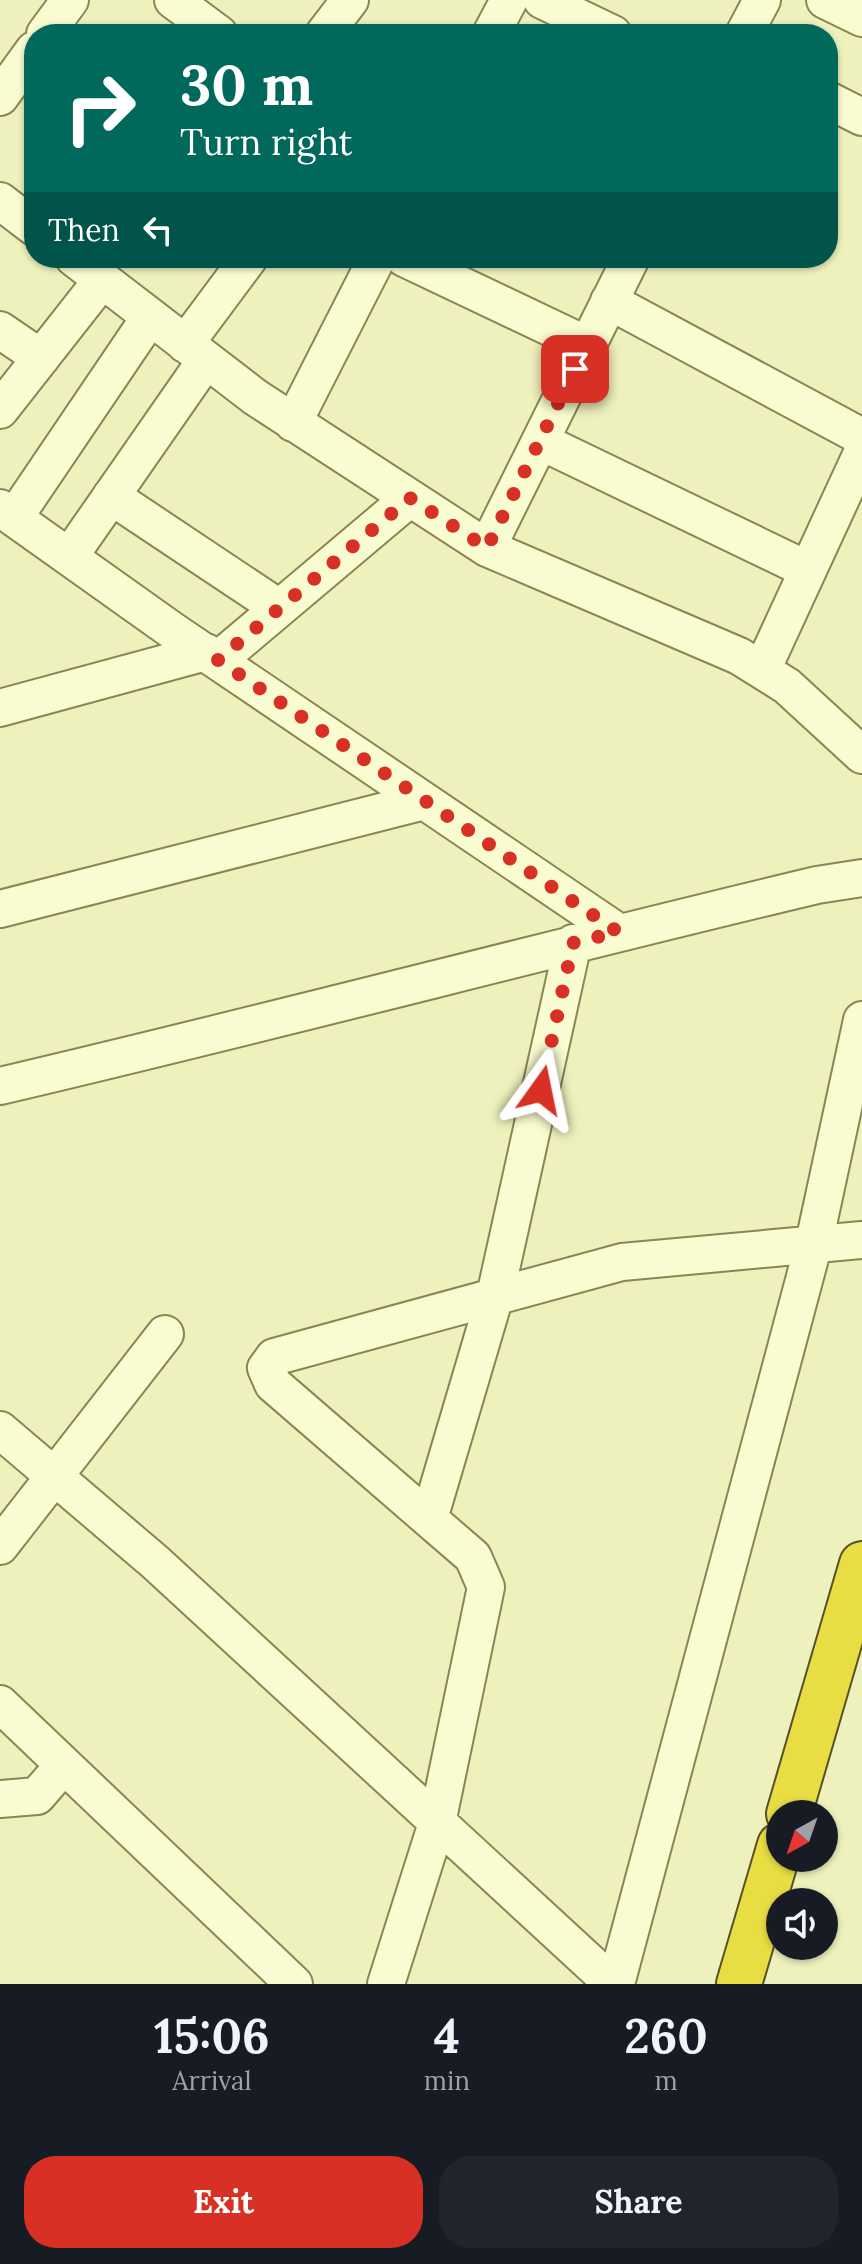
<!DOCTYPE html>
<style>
:root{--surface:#171b24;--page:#20242c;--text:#f1f3f6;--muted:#9ea1a6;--accent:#d93025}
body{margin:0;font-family:Lora,serif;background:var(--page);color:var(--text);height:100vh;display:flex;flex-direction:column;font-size:30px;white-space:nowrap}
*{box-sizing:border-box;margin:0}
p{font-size:26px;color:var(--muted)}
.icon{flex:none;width:44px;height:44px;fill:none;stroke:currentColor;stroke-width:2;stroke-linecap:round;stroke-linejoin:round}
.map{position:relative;height:1984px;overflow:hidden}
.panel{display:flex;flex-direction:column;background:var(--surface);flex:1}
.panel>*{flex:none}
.guide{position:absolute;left:24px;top:24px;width:814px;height:244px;border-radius:32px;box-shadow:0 2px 6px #0004;background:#00695c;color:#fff;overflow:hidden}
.needle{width:52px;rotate:220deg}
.controls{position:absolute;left:766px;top:1800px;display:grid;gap:16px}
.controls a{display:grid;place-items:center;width:72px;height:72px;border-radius:50%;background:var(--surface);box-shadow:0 2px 6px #0004;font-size:40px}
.pin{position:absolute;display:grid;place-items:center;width:68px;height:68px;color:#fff;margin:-34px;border-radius:16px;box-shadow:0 4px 12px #0006}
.me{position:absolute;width:88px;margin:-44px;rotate:12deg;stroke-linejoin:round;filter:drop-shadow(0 0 6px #0008)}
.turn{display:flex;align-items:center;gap:28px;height:168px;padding:0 24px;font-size:36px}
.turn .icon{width:104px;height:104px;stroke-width:2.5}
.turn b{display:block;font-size:56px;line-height:68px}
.then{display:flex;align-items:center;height:76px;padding:0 24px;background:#0003;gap:16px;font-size:30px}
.eta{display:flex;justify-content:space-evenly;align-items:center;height:136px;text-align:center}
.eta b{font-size:48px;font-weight:700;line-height:56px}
.primary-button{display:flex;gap:16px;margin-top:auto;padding:16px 24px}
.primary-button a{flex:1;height:92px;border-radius:32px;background:var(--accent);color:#fff;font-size:32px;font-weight:700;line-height:92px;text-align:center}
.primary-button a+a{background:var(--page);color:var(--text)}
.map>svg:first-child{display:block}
</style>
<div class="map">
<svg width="862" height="1984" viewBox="0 0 862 1984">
<rect width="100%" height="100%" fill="#eef1bc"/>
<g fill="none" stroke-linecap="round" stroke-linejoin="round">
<defs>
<path id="minor" d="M173,0L219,34
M542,0L613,34
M825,0L862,18
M45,34L70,0
M324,34L350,0
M491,34L509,0
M744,34L762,0
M0,97L34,50
M828,100L862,117
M0,201L34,227
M74,258L255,397L487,548L739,656L787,686L862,755
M404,258L587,345
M609,301L862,437
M0,330L41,358
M185,344L249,258
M0,410L102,280
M293,423L377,258
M540,441L808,570
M111,496L279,608
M0,508L173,631L618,932
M14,518L150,317
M487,548L631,258
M69,557L206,360
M218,660L410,498
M762,670L862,453
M0,708L206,652
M0,909L424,801
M0,1086C273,1022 544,950 817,885L862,878
M0,1430L155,1562L613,1984
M429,1519L495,1296L573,943
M0,1546L165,1334
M0,1704L294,1984
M0,1799L37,1796L64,1765
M386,1984L437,1823L486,1587L473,1557L273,1384L266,1368L274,1357L622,1262L862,1240
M616,1984L814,1243L862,1020"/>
<path id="highway" d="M789,1814L862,1564
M739,1984L780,1845"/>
</defs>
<use href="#minor" stroke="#8a8554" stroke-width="40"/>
<use href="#highway" stroke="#575029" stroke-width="48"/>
<use href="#minor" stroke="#f9fcd0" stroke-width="36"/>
<use href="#highway" stroke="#e9dd44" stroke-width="44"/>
</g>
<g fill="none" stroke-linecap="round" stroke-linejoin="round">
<path stroke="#d93025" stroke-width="14" stroke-dasharray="0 25.2" d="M541,1090L573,943L618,932L218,660L410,498L487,548L575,369"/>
</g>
</svg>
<div class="controls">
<a><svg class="needle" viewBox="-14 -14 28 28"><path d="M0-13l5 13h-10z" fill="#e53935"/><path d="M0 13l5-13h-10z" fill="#9ea1a6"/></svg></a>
<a><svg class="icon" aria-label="sound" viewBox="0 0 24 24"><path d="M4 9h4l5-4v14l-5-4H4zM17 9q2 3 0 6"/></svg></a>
</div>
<div class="pin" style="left:575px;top:369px;background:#d93025"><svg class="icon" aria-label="arrive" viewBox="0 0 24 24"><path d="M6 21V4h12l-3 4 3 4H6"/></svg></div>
<svg class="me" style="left:541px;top:1090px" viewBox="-20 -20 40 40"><path d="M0-17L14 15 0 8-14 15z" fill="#d93025" stroke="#fff" stroke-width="4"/></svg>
<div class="guide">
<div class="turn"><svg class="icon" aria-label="right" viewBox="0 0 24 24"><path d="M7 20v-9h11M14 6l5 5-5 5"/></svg><div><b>30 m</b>Turn right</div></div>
<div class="then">Then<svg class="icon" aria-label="left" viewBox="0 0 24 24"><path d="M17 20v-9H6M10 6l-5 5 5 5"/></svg></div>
</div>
</div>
<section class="panel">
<div class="eta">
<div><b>15:06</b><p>Arrival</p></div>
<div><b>4</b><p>min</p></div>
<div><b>260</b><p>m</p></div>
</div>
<div class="primary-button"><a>Exit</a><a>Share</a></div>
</section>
